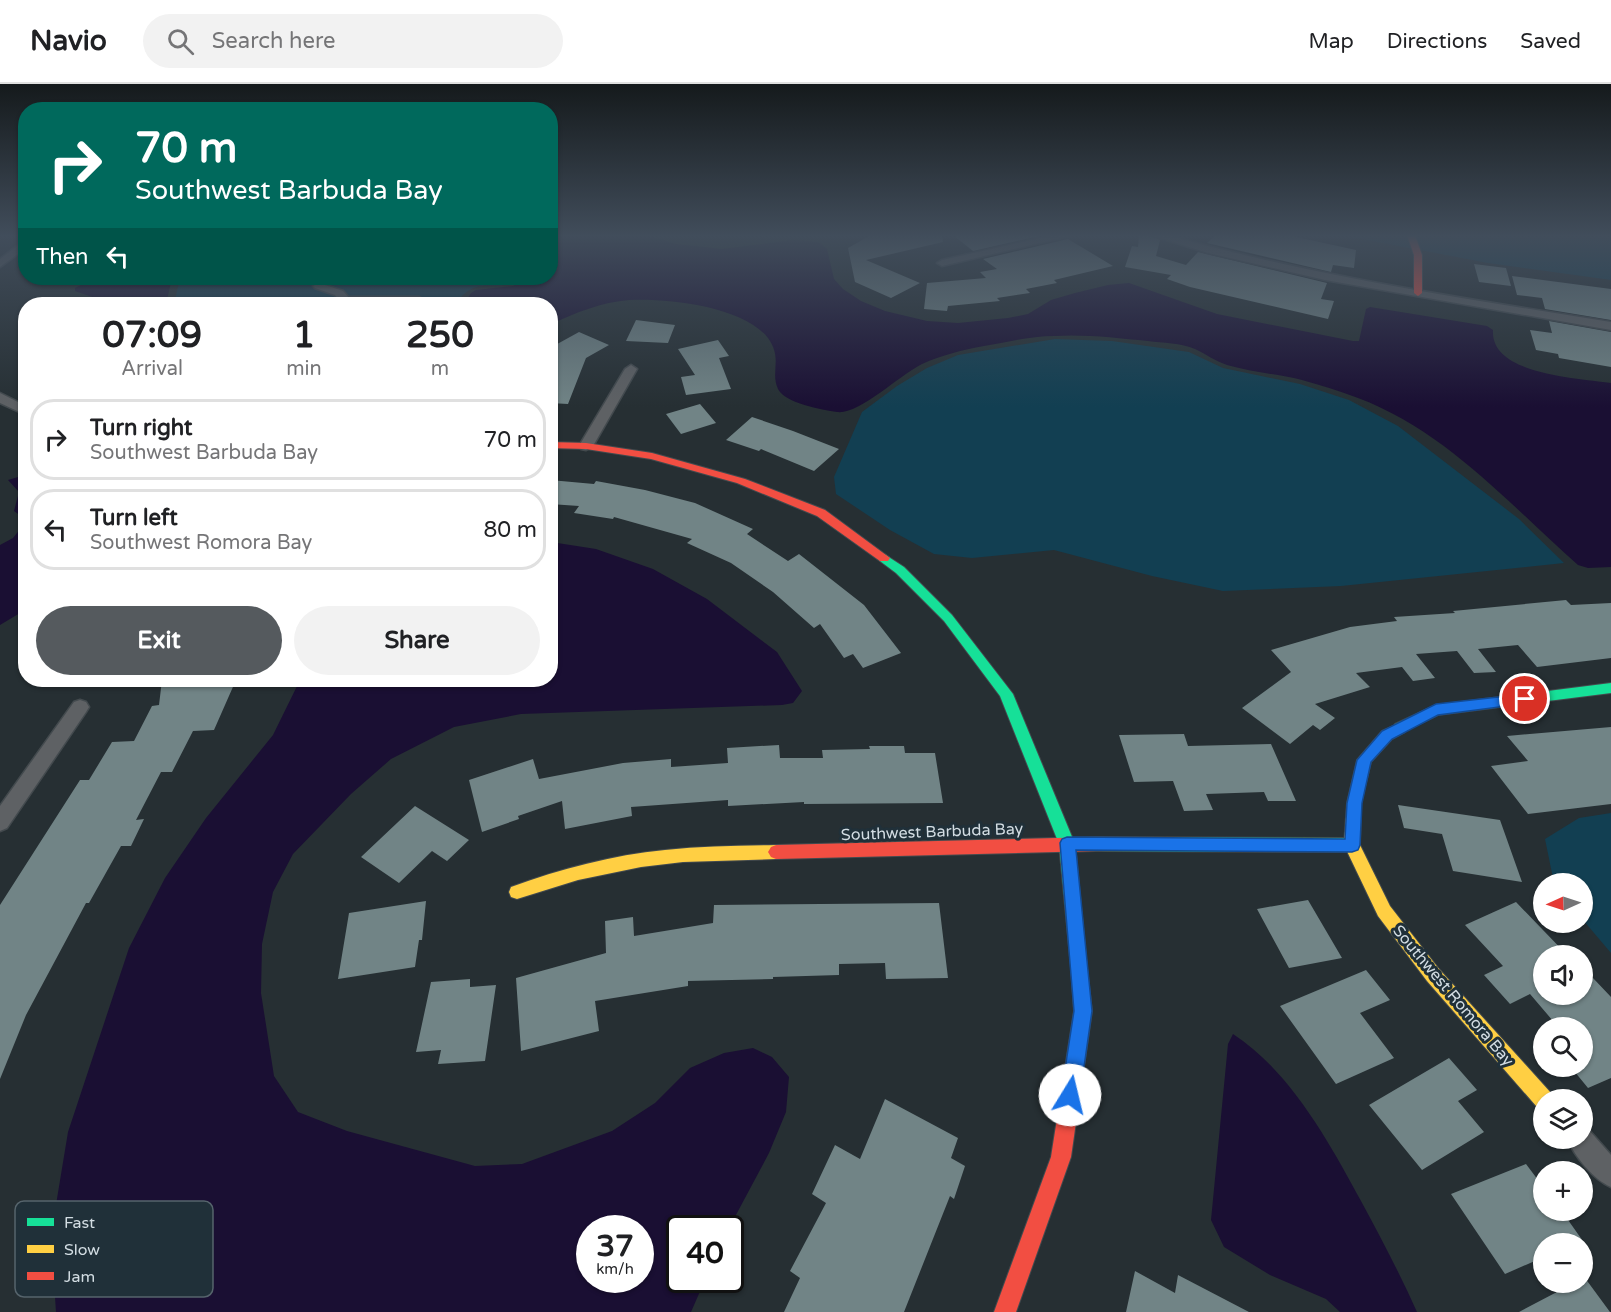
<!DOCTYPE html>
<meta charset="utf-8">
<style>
:root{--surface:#fff;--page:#f2f2f2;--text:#202124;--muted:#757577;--line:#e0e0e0;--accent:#555a5e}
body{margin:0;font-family:"Varela Round",sans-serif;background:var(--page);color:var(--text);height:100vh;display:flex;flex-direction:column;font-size:22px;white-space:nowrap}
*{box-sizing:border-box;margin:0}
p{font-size:20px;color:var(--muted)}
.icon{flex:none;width:33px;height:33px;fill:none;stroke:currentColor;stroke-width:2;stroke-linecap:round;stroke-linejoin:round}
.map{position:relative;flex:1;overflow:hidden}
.side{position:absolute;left:18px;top:213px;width:540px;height:390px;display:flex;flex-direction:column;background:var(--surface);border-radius:24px;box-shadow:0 2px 4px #0004}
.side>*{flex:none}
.hud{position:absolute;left:18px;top:18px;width:540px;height:183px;border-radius:24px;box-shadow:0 2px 4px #0004;background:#00695c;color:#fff;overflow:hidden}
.needle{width:39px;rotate:267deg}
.controls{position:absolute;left:1533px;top:789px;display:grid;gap:12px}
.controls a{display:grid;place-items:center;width:60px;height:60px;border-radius:50%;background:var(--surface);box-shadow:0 2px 4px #0004;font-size:30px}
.speed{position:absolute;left:576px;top:1131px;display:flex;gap:12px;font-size:30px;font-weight:700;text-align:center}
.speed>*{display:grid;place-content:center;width:78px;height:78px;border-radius:50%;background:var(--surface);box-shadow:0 2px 4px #0004;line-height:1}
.speed small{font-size:15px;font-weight:400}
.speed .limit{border:3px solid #111;border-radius:9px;background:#fff;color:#111}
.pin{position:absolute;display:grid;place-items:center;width:51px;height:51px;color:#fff;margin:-26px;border:3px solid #fff;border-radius:50%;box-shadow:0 2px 6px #0007}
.me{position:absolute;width:66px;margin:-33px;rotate:9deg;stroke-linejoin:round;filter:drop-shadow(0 0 4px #0008)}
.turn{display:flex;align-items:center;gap:21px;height:126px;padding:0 18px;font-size:27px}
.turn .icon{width:78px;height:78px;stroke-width:2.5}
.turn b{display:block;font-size:42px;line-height:51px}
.then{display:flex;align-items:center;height:57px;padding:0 18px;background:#0003;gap:12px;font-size:22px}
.eta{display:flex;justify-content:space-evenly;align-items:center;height:102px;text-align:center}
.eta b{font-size:36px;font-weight:800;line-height:42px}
.primary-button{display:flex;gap:12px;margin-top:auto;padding:12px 18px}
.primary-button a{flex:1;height:69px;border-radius:36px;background:var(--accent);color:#fff;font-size:24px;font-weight:800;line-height:69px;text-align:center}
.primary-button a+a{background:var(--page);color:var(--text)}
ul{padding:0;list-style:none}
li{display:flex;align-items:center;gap:18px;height:81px;margin:0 12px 9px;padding:0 6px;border:3px solid var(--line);border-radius:24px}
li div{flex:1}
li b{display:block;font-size:22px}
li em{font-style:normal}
header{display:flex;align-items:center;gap:36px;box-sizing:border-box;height:84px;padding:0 30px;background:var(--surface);border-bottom:2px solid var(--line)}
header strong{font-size:28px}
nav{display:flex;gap:33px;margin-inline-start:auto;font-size:21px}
.search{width:420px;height:54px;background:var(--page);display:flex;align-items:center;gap:15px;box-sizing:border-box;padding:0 21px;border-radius:33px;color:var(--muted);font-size:22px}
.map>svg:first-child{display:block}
</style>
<header>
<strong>Navio</strong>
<div class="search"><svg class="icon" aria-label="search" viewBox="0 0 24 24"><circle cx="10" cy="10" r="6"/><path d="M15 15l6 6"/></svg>Search here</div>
<nav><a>Map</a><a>Directions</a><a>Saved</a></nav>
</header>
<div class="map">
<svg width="1611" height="1228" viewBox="0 0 1611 1228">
<rect width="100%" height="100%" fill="#262f33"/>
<path fill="#123f52" d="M1341,151H1611V196L1488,179Z
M180,194H518C498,212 476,188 456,220H174Z
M1055,255L1112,257L1189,268L1223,284L1300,300L1349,316L1398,342L1519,435L1564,479L1341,502L1223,507L1152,492L1054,466L972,474L934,470L890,446L836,410L834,393L862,328L897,302L927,284L958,271Z
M1611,729V869L1583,836L1582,800L1554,799L1545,755L1579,734Z"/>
<path fill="#1a0f33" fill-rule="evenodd" d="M551,151H646L676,160L722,165L793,156L818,158L827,165L834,195L843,205L861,217L885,227L927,237L958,239L1008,234L1028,230L1051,216L1075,209L1108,201L1129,199L1217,230L1353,257H1359L1366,225L1370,223L1487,242L1493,246C1490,291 1579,294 1611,299V483L1588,484L1578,481C1509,420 1446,347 1358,314C1340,307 1320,301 1302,296C1277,290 1251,288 1227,281C1215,277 1206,270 1195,265C1181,259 1163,259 1148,257C1117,254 1085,250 1054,252C1031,252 1007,258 984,262C962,266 942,271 922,280C898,292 859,331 837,328C822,326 785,319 778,305C770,287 783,275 768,254C743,222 667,214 629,216C602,218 575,229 551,240L550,220H464L471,209L476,206L513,202L525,194H550Z
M81,194H172L166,220H102L98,215L75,207V204L83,200Z
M25,391H26L25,435L14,427L19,408L8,396Z
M25,439V526L0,541V461L13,454Z
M551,458L596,465L653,485L707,515L777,568L802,607L793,619L782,621L521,630L454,643L391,675L351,710L293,770L273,808L262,860L261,909L274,992L298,1028L347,1047L475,1082L522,1080L612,1047L655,1019L690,984L724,969L753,964L772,973L789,993L786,1028L769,1069L729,1144H680V1196H705L691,1228H56L51,1151L68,1048L129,864L165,794L206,734L273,651L300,596H550ZM590,1144H640V1196H590Z
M1233,950C1290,987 1329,1058 1361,1117C1381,1154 1400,1190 1417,1228H1340L1326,1215L1270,1191L1224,1163L1211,1136L1228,960Z"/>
<path fill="#718486" d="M871,151H942L943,158L866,176L920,199L891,214L855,198L848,164Z
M953,151H1043L973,167Z
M1139,151H1149L1160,156L1156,172L1186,181L1198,168L1327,199L1321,215L1334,217L1328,235L1190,203L1167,195L1171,191L1125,183L1132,162L1138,163Z
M1216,151H1287L1356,166L1354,184L1333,181L1331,188L1207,159Z
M1068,155L1113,182L1054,196L1057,199L1026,205L1030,209L997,214L1000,217L948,222L947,227L924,225L927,199L986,194L980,188L997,185L983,175Z
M1474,180L1506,184L1511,202L1479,198Z
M1512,192L1611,205V236L1545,225L1542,214L1517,211Z
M636,236L675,241L668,259L626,257Z
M1549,237L1611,248V283L1559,274L1558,270L1536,266L1530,246L1552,249Z
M579,248L609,261L586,274L568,320L550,319V264Z
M718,256L729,272L719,274L731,305L686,311L681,293L695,291L678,265Z
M700,320L716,339L681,350L666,330Z
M752,333L793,347L839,365L814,387L761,365L759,367L726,356Z
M550,396L594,400L596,397L645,406L695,419L753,445L747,450L788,477L799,470L864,521L901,569L863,584L853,570L844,574L820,540L814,544L773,508L731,479L687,459L692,455L614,433L613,435L574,429L579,422L550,420Z
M1566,516L1571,521L1611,519V574L1537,583L1518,561L1478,565L1496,588L1474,589L1457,567L1416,570L1435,594L1413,597L1402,583L1356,589L1370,603L1315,620L1335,634L1320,646L1313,641L1290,660L1242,624L1291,588L1271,566L1350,543L1397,537L1394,533L1455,529L1453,527Z
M162,596H236L214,646L193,647L172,688H161L136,736L144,735L131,762H121L89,819H86L26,931L0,995V821L80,696H89L112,658L134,657L152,622L159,621Z
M1611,643V720L1528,730L1491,682L1528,677L1507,652Z
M1184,650L1188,662L1271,660L1296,717H1268L1264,708L1206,710L1213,726L1184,727L1173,697L1134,698L1119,651Z
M779,661L780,674H823L822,666L870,665L869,662H904L905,669H935L943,719L804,720V718L728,722V716L631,723L632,732L565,745L562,717L518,732L519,735L482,748L469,696L533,675L539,695L623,679L671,675V683L728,679L727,664Z
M1398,721L1500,736L1522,798L1453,787L1442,750L1404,744Z
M415,722L469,756L447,777L432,767L399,799L361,773Z
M1308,816L1342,874L1289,884L1257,825Z
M426,817L422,856H419L415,883L338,895L349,829Z
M1516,818L1568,872H1544V910H1582V898L1593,894L1611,913V994L1588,1004L1570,982H1582V944H1559L1530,910L1510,920L1484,891L1503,882L1465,841Z
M939,819L948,894L886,895L885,879L839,880V891L773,893V895L688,897V902L595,917L599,947L521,967L516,894L606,869L605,837L633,833L634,852L713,839L714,821Z
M1366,886L1390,916L1360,929L1394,974L1336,1000L1280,922Z
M470,895V903L496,901L485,977L438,980L441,966L416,968L431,898Z
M1449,974L1477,1006L1458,1017L1484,1048L1422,1086L1369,1021Z
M885,1015L958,1054L951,1074L965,1082L954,1115L950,1112L904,1228H784L800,1194L790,1187L826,1119L812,1110L835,1061L860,1075Z
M1526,1080L1544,1104V1126H1561L1585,1160H1544V1173L1505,1190L1451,1110Z
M1135,1187L1175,1209L1178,1191L1249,1228H1126Z
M1585,1194L1610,1228H1519L1576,1198H1582Z"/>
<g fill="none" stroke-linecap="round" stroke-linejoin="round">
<defs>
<path id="lane" d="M344,213H419L422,215L418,220H412L415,217L342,216L341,215Z"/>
<path id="street" d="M1054,151H1073L942,182L937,179L942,176Z
M1151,151H1167C1313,192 1462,214 1611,238V246L1325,196L1208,169Z
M26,155V164L0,183V175Z
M319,199L343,207L350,215L346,220H335L338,215L335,211L315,204L313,202Z
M631,281L637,285L593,362L586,366L581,365L579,362L625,285Z
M0,309L26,322V331L0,319Z
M80,616L86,618L89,623L86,628L7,744L0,747V722L74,618Z
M1582,1043L1588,1045L1611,1071V1103C1594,1096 1574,1072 1567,1054H1582Z"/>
<path id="fast" d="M884,470L904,483L952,531L1013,610L1075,760L1087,884L1085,890L1079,892L1073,890L1071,884L1059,760L1000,612L944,537L896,489L880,477L878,474L880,471Z
M1611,599V609L1438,631L1400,649L1395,648L1393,644L1395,640L1436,621Z
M1096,753L1352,754L1357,756L1360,761L1357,766L1352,768L1096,767L1091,765L1088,760L1091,755Z"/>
<path id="slow" d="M1400,639L1405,640L1407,644L1405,648L1392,655L1371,678L1361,719L1360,761L1390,822L1439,885L1551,1009L1553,1016H1544V1025L1537,1023L1427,897L1378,832L1344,761L1347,719L1357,676L1382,647Z
M776,761L781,763L784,768L781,773L776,775L683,778L641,783L578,796L517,815L511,813L509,808L511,803C560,785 613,771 665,766C702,762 739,762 776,761Z"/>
<path id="jam" d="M1407,151H1415L1422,171V209L1418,212L1414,209V171Z
M550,358L586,359L652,369L745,395L825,426L890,474L888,477H880L817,432L737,399L651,375L586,365L550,364Z
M1096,753L1101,755L1104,760L1101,765L1096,767L776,775L771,773L768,768L771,763L776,761Z
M1079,876L1085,878L1087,884L1092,927L1071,1073L1016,1228H994L1051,1073L1074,927L1071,884L1073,878Z"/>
</defs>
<use href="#lane" stroke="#434a4e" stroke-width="3"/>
<use href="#street" stroke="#434a4e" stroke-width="3"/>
<use href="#fast" stroke="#434a4e" stroke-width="2"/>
<use href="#slow" stroke="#434a4e" stroke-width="2"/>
<use href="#jam" stroke="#434a4e" stroke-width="2"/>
<use href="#lane" fill="#5e6164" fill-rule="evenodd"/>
<use href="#street" fill="#5e6164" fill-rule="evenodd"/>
<use href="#fast" fill="#16e098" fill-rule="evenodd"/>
<use href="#slow" fill="#ffcf43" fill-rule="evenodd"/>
<use href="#jam" fill="#f24e42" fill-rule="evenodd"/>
</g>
<linearGradient id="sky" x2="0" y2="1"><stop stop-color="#151a1c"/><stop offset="0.47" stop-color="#414d5b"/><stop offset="1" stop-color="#414d5b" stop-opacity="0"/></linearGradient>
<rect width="1611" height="323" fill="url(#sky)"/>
<path fill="#1a73e8" stroke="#114b97" stroke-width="1.5" d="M1525,610L1530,611L1532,615L1530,619L1438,631L1392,655L1371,678L1362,719L1360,761L1358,766L1352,768L1076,766L1092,927L1080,1011L1077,1017L1070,1020L1064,1017L1061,1011L1074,927L1060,759L1062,755L1067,753L1345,755L1347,719L1357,676L1382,647L1436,620Z"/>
<g text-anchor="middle" stroke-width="6" stroke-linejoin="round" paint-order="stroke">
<g font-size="16" fill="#d3dde3" stroke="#203039">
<text transform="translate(932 747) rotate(-2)" y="6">Southwest Barbuda Bay</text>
<text transform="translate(1454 911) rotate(50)" y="6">Southwest Romora Bay</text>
</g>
</g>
<rect x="15" y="1117" width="198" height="96" rx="9" fill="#203039" stroke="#56646c" stroke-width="1.5"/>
<rect x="27" y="1134" width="27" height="8" fill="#16e098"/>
<rect x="27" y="1161" width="27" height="8" fill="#ffcf43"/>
<rect x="27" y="1188" width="27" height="8" fill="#f24e42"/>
<g font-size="16" fill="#d3dde3">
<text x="64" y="1144">Fast</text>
<text x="64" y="1171">Slow</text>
<text x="64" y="1198">Jam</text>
</g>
</svg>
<div class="controls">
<a><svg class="needle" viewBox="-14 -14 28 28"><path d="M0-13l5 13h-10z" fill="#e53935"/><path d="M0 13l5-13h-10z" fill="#757577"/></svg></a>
<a><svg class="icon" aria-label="sound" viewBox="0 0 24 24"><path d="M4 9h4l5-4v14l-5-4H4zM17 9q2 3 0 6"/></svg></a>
<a><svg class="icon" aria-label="search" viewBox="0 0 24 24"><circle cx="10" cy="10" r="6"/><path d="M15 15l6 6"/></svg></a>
<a><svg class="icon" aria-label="layers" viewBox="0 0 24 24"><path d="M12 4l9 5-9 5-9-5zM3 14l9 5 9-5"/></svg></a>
<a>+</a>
<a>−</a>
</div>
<div class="speed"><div>37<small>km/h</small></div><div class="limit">40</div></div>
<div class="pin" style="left:1525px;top:615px;background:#d93025"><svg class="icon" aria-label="arrive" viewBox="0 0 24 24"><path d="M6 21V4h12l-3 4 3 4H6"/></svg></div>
<svg class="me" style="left:1070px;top:1011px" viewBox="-20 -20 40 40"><circle r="19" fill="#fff"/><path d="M0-13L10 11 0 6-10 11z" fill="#1a73e8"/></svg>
<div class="hud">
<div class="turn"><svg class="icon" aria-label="right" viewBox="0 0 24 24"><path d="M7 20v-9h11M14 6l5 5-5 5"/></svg><div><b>70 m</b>Southwest Barbuda Bay</div></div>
<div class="then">Then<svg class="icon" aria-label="left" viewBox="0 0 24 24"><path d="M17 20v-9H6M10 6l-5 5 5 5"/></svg></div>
</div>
<section class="side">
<div class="eta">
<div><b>07:09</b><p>Arrival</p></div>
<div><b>1</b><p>min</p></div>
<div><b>250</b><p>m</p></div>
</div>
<ul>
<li><svg class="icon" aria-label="right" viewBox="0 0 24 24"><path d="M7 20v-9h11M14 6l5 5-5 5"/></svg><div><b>Turn right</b><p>Southwest Barbuda Bay</p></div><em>70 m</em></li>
<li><svg class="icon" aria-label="left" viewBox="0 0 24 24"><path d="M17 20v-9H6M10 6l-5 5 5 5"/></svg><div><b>Turn left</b><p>Southwest Romora Bay</p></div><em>80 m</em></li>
</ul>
<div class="primary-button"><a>Exit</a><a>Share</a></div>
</section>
</div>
